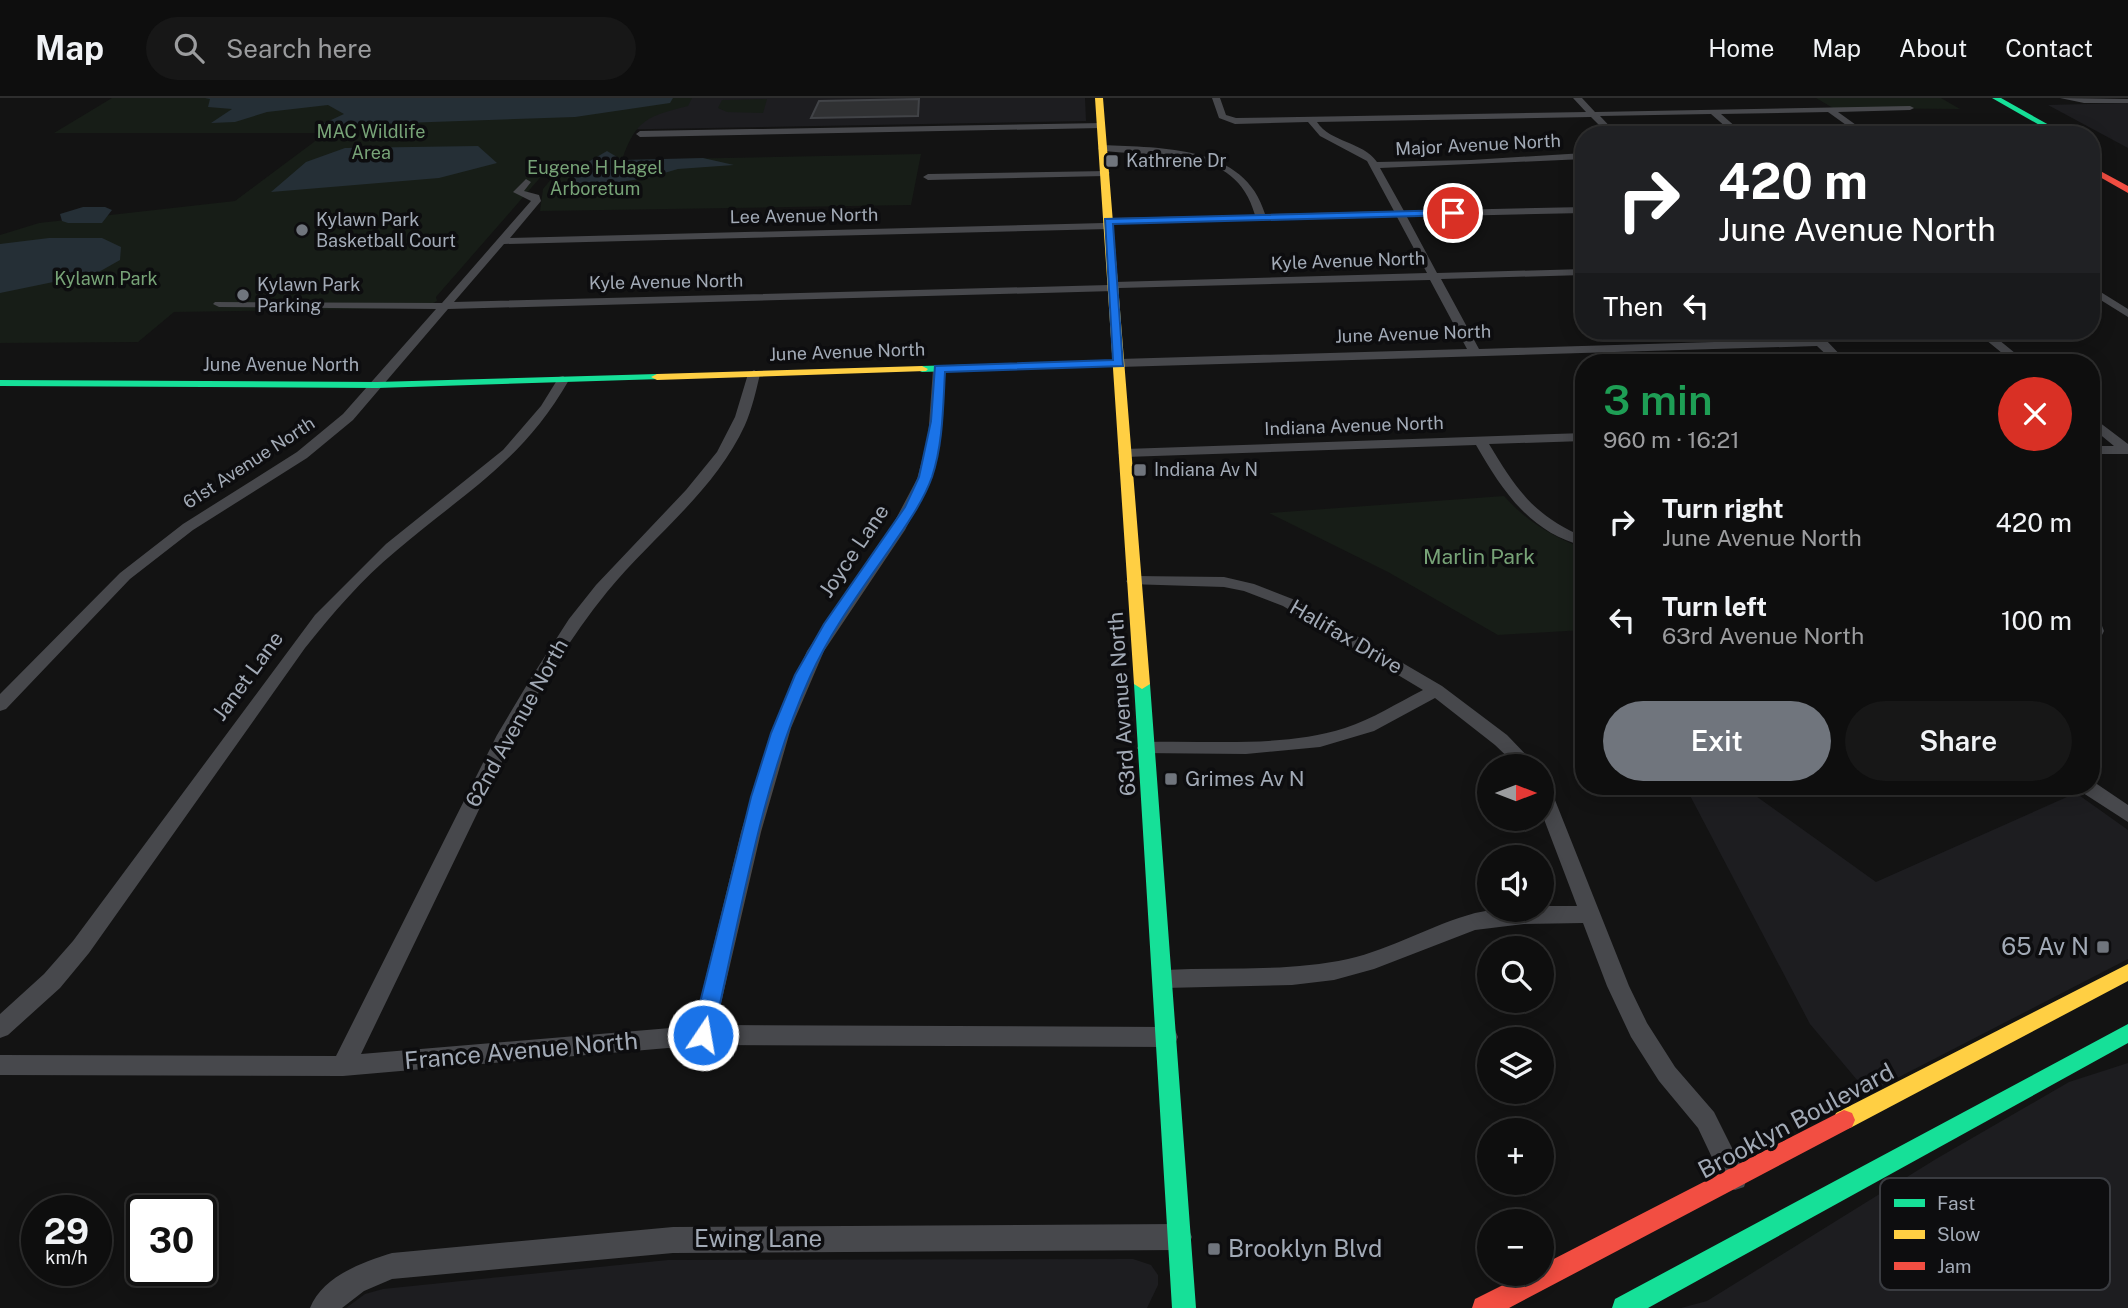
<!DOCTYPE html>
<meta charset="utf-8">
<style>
:root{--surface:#0e0e0e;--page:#171717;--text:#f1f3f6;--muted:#9b9c9e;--line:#2e2e2e;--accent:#70757d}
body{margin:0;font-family:"Public Sans",sans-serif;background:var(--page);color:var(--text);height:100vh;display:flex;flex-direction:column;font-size:26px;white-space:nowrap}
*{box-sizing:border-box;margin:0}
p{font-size:23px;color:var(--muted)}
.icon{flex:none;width:38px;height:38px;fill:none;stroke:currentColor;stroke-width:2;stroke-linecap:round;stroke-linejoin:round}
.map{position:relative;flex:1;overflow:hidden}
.side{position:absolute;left:1575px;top:256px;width:525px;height:441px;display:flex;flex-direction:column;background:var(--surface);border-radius:28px;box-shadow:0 4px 18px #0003,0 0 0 2px var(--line)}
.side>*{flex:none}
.top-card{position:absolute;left:1575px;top:28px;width:525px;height:214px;border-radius:28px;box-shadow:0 4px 18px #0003,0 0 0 2px var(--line);background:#202124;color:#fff;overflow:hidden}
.needle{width:46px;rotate:90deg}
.tools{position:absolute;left:1477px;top:656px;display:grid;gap:14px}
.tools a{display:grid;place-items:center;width:77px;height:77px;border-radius:50%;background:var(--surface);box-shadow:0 4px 18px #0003,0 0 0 2px var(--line);font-size:35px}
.speed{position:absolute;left:21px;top:1097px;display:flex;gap:14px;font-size:35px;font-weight:700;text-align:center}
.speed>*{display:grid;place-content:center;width:91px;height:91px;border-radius:50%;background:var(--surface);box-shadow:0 4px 18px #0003,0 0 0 2px var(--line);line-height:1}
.speed small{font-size:18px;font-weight:400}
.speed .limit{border:4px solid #111;border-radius:10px;background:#fff;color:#111}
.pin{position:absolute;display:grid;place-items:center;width:60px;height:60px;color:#fff;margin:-30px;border:4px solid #fff;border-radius:50%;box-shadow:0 2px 7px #0007}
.me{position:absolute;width:77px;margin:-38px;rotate:12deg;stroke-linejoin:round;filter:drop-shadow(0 0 5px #0008)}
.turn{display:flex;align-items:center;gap:24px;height:147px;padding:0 28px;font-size:32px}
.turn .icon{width:91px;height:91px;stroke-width:2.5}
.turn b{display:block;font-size:49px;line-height:60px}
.then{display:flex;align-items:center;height:66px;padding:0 28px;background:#0003;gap:14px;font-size:26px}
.round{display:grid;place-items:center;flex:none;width:74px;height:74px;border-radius:37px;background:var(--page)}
.headline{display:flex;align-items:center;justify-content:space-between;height:119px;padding:0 28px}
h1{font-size:42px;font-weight:600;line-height:52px;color:#1e9e55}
.primary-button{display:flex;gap:14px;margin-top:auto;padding:14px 28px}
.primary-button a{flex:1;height:80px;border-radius:42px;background:var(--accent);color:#fff;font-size:28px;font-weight:600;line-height:80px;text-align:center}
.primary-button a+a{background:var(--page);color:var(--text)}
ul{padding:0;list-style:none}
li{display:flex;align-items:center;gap:21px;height:98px;padding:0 28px}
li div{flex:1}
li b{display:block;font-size:26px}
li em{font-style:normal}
header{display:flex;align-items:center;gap:42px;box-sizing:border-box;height:98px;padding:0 35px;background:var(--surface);border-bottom:2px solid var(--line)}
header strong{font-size:33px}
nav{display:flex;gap:38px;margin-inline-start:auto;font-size:24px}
.search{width:490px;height:63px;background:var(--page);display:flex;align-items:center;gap:18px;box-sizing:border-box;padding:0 24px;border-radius:38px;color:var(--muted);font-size:26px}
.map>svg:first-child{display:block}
</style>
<header>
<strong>Map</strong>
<div class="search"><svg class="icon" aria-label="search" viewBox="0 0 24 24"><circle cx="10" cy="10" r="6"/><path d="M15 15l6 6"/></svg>Search here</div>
<nav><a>Home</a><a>Map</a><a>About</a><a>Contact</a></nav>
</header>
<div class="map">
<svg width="2128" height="1210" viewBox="0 0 2128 1210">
<rect width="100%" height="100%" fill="#131313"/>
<path fill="#1d1d20" d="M625,0H1085L1086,23L598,32Z
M2128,5V50L2048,7Z
M1685,688H1742L1876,784L2076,695L2128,732V861L1868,995L1810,926Z
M2128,965V1210H1681L1707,1203L1936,1061L2069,984Z
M1133,1161L1151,1167L1158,1177V1187L1147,1210H346L365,1196L383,1191L668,1162Z"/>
<path fill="#171d17" d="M112,0H692L688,8C648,18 636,21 622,62L921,56L911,107L540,113L543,91L557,74H545L436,199L437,203L424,210L174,214L138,244L0,245V137L39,125L235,103L326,35H54Z
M1816,0H1941L1960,11L1833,10Z
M767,1L763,15L727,14L718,10L722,2Z
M1504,398C1527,424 1552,438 1584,451V532L1498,537L1388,474L1269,415Z"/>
<path fill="#252f36" d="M205,0H673L670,5L575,19L318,28L344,16L328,7L267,14L235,24L211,25L232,11L208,9L210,1Z
M478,48L497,65L439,80L271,94L306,64L345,50Z
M607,53L622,62L703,60L734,67L678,71L647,80L592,88L570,85L583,67Z
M83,109H105L112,112L102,125H68L62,123L60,116Z
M49,140H102L121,149L120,162L97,175L0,195V146Z"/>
<path fill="#303133" stroke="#414347" stroke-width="2" d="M919,1L918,18L811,20L819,3Z"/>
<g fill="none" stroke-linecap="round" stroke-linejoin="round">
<path fill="#47484c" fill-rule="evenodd" d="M1212,0H1220L1226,17L1236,20L1586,14L1573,0H1582L1595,14L1910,8L1914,10L1910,12L1838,14L1870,37H1860L1828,14L1721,16L1745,37H1735L1711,16L1600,18L1618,37H1609L1591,19L1317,24C1331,45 1362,43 1377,64L1471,62L1584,55V61L1380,70L1404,113L1584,109V115L1407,119L1437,175L1584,171V177L1441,181L1479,251L1810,241L1808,238L1814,234L1825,241L1847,264H1834L1817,248L1119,269L1113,265L1119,261L1467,251L1430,182L1119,190L1114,193L448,211L353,322L307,360L193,432L130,481L6,611L0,613V596L120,475L183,426L297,354L343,316L436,211L219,209L213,206L215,204L442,205L531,103L513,94L526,81L531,84L524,93L539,97L541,103L510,140L1104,125V121L1108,120L1255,117C1236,45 1156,61 1099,52L1098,50L1102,47C1162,50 1245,47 1265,116L1394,113L1367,63L1320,38L1308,24L1235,26L1219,20ZM1397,119L1427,175L1114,184L1109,187L454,204L504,146L1109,131L1113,130V126Z
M2060,0L2128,1V5H2084Z
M1104,25L1101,30L640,39L636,36L640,33Z
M1108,73L1110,75L1105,78L928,82L923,79L928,76Z
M2091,188L2128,211V219L2091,196Z
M1975,233H1988L2026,264H2013Z
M939,267L945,271L941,340L931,381L905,432L824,553L791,630L761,734L716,927L1167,929L1175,932L1178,939L1175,946L1167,949L703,947L343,978L0,977V957L336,958L497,637L531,580L569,521L596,487L686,392L717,354L735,319L748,276L754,272L760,276C756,293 752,311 745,327C715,393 652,439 607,494C571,538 542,587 515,637L361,956L694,928L741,734L773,630L807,553L890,432L917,381L928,340L933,271Z
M563,278L569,282C522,364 465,394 396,453C362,481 333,515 305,550L89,855L60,890L8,937L0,940V916L44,876L73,843L315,517L386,446L503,352L541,308L559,279Z
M2091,318L2128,346V356H2091V348H2114L2091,329Z
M1584,335V343L1489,346C1516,391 1534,418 1584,439V448C1530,435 1502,392 1476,347L1125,359L1118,355L1125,351Z
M1134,478L1224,479L1254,486L1295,502L1442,588L1507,637L1537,668H1517L1495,647L1435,600L1374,633L1320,649L1246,656L1140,655L1137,650L1140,645L1146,644C1212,642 1282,650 1345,630C1373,621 1397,605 1423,592L1283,508L1244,493L1224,489L1128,486L1126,483Z
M2091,514L2097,515L2104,533L2097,547L2091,548Z
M2091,682L2128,707V724L2080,693L2078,688H2091Z
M1542,685L1549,687L1551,692L1629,888L1647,925L1675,969L1714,1014L1747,1080L1744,1089L1735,1092L1726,1089L1698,1030L1659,983L1631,939L1607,888L1583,825L1524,826L1475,832L1374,871L1334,882L1292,887L1164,890L1156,888L1153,881L1156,874L1164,872C1225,869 1288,874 1348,861C1392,851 1431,827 1475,815L1491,812H1542V808H1577L1542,716Z
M1179,1126L1188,1130L1192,1139L1188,1148L1179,1152L673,1155L392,1181L364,1193L342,1210H310C322,1179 362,1164 392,1155L673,1129Z"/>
<path fill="#16e098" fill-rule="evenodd" d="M1992,0H2001L2067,37H2057Z
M1119,262L1124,265L1123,267L922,274L916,271L922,268Z
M657,276L661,277V281L377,290L0,288V282L377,284Z
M1142,581L1150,586L1196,1210H1172L1134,586Z
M2128,926V945L1648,1210H1612L1615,1201Z"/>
<path fill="#ffcf43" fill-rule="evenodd" d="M1095,0H1103L1150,586L1142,591L1134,586Z
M922,268L928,271L926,273L657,282L651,279L657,276Z
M2128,866V883L1852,1029L1844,1032L1836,1029L1833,1022L1836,1015Z"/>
<path fill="#f24e42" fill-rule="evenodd" d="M2091,68L2128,88V95L2091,74Z
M1844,1012L1852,1015L1855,1022L1852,1029L1509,1210H1472L1475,1201L1525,1176H1542V1167Z"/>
</g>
<path fill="#1a73e8" stroke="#114b97" stroke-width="2" d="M1453,112L1456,113V117L1113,126L1123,268L945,274C943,309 943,346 932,379C923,404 907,426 892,448C863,490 831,532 810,579C761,687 740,821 713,937L710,944L703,946L695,944L692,937L751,699L771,635L795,577L824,526L905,409L919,379L931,323L935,268L1113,262L1105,121Z"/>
<g fill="#70757d" stroke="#0d0d0f" stroke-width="2.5">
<rect x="1105" y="56" width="14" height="14" rx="3.5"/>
<circle cx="302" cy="132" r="7"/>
<circle cx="243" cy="197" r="7"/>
<rect x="1133" y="365" width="14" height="14" rx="3.5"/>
<rect x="1164" y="674" width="14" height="14" rx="3.5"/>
<rect x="2096" y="842" width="14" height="14" rx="3.5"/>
<rect x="1207" y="1144" width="14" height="14" rx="3.5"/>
</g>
<g text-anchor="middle" stroke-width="7" stroke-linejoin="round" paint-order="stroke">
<g font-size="18" fill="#77a377" stroke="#0d0d0f">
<text x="371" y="40">MAC Wildlife<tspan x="371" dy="21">Area</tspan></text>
<text x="595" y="76">Eugene H Hagel<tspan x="595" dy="21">Arboretum</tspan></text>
<text x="106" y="187">Kylawn Park</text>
</g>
<g font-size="18" fill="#a2aab6" stroke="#0d0d0f">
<text transform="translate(1478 47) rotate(-3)" y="6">Major Avenue North</text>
<text transform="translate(804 118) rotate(-1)" y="6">Lee Avenue North</text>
<text transform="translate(1348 163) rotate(-2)" y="6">Kyle Avenue North</text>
<text transform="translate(666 184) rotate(-1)" y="6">Kyle Avenue North</text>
<text transform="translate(1413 236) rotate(-2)" y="6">June Avenue North</text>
<text transform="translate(847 254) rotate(-2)" y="6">June Avenue North</text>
<text x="281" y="273">June Avenue North</text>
<text transform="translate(1354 328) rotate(-2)" y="6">Indiana Avenue North</text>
<text transform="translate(249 365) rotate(-33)" y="6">61st Avenue North</text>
</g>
<g font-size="18" fill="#a2aab6" stroke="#0d0d0f" text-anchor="start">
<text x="1126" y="69">Kathrene Dr</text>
<text x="316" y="128">Kylawn Park<tspan x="316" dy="21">Basketball Court</tspan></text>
<text x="257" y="193">Kylawn Park<tspan x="257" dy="21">Parking</tspan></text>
<text x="1154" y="378">Indiana Av N</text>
</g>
<g font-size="21" fill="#a2aab6" stroke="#0d0d0f">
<text transform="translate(854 453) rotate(-56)" y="7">Joyce Lane</text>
<text transform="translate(1346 539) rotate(30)" y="7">Halifax Drive</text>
<text transform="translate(248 578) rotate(-54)" y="7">Janet Lane</text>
<text transform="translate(1122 606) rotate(-94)" y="7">63rd Avenue North</text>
<text transform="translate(517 625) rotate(-61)" y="7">62nd Avenue North</text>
</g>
<g font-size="21" fill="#77a377" stroke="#0d0d0f">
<text x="1479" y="466">Marlin Park</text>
</g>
<g font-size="21" fill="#a2aab6" stroke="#0d0d0f" text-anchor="start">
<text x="1185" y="688">Grimes Av N</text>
</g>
<g font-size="24" fill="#a2aab6" stroke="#0d0d0f" text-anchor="end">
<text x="2089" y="857">65 Av N</text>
<text x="1228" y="1159" text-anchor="start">Brooklyn Blvd</text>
</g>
<g font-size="24" fill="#a2aab6" stroke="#0d0d0f">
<text transform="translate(521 953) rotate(-5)" y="8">France Avenue North</text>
<text transform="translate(1796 1023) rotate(-28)" y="8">Brooklyn Boulevard</text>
<text x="758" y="1149">Ewing Lane</text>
</g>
</g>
<rect x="1880" y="1080" width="230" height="112" rx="10" fill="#0d0d0f" stroke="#3a3c41" stroke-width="2"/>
<rect x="1894" y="1101" width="31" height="8" fill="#16e098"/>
<rect x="1894" y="1132" width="31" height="9" fill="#ffcf43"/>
<rect x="1894" y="1164" width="31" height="8" fill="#f24e42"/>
<g font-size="19" fill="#a2aab6">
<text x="1937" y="1112">Fast</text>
<text x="1937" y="1143">Slow</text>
<text x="1937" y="1175">Jam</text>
</g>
</svg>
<div class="tools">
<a><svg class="needle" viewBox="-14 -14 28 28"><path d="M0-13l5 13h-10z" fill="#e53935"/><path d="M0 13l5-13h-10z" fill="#9b9c9e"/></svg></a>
<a><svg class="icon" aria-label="sound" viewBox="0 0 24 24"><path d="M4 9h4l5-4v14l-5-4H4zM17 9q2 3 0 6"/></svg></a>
<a><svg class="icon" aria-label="search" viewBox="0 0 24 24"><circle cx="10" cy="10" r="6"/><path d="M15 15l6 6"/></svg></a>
<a><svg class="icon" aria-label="layers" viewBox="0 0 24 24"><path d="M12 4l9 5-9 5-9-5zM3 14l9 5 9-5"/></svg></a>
<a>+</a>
<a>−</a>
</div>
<div class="speed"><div>29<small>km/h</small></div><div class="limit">30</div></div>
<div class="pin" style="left:1453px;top:115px;background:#d93025"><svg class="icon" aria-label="arrive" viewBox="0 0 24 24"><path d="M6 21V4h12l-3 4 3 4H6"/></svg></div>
<svg class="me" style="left:703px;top:937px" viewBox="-20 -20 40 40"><circle r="17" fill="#1a73e8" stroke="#fff" stroke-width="3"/><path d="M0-11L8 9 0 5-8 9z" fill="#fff"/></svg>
<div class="top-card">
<div class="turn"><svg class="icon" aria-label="right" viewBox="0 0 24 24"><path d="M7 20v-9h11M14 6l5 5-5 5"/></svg><div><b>420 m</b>June Avenue North</div></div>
<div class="then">Then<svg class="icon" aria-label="left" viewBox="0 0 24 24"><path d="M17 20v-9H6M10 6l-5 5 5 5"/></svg></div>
</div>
<section class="side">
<div class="headline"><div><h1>3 min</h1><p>960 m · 16:21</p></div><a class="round" style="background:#d93025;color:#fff"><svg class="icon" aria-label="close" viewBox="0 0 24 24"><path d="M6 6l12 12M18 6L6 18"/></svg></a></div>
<ul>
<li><svg class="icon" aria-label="right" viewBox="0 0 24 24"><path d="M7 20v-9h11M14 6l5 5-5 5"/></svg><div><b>Turn right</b><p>June Avenue North</p></div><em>420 m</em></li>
<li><svg class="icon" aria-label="left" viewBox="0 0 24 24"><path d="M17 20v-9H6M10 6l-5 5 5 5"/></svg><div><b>Turn left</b><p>63rd Avenue North</p></div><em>100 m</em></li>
</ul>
<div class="primary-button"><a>Exit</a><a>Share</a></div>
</section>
</div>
